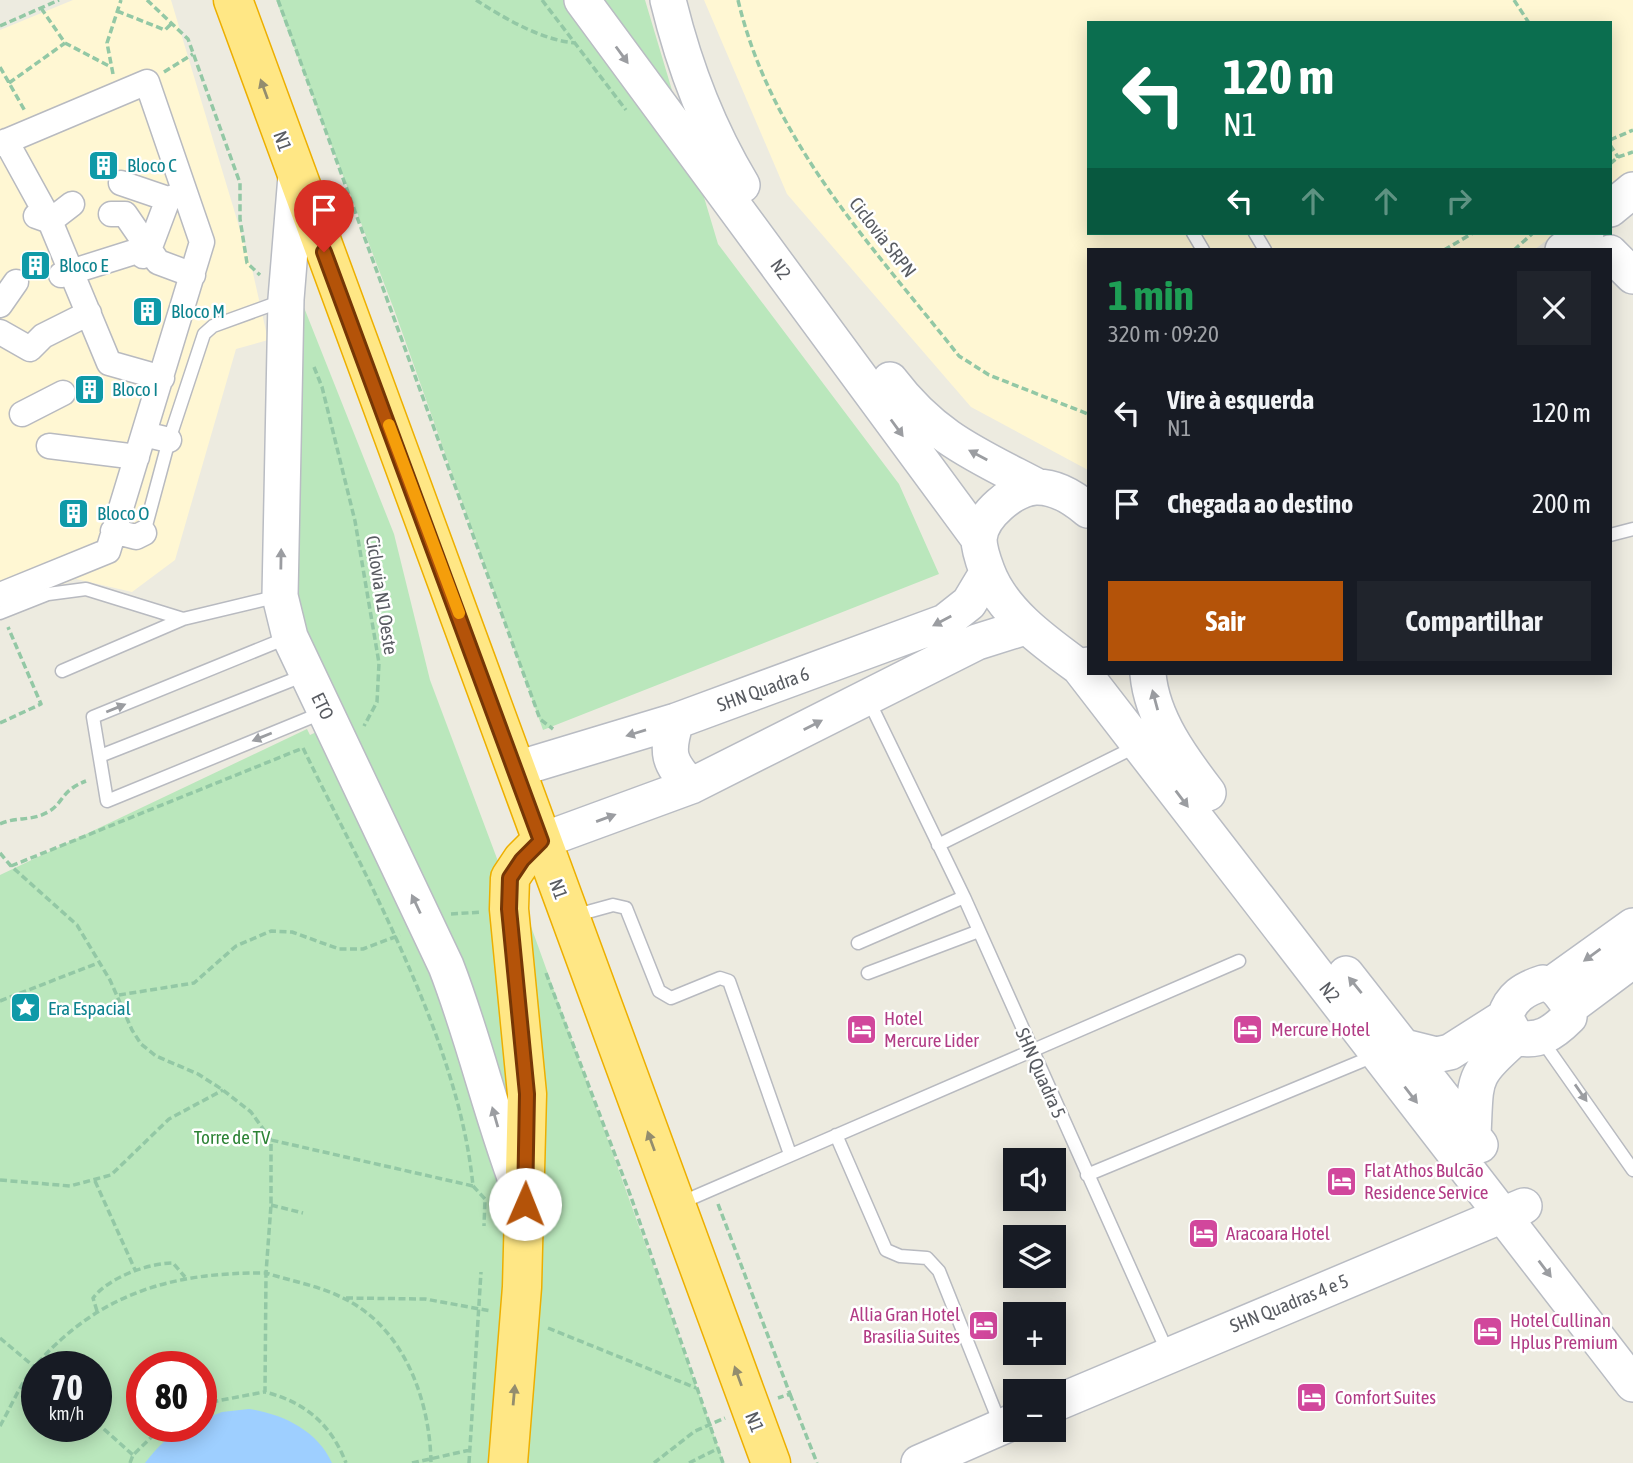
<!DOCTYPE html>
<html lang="pt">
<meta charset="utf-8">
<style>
:root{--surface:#171b24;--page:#20242c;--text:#f1f3f6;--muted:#9ea1a6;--accent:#b45309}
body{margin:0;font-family:"Asap Condensed",sans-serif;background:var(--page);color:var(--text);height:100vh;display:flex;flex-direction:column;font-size:26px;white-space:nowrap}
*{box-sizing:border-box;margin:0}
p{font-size:23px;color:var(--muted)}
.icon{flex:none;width:38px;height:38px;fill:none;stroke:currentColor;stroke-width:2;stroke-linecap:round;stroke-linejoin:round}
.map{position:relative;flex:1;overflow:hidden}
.drawer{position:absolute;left:1087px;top:248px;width:525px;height:427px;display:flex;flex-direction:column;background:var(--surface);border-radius:0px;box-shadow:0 4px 18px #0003}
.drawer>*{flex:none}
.hud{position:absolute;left:1087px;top:21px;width:525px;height:214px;border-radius:0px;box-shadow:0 4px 18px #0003;background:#0b6e4f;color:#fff;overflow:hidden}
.buttons{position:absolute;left:1003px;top:1148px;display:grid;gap:14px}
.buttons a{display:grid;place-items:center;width:63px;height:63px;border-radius:0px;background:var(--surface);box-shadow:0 4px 18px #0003;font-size:35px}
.speed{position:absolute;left:21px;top:1351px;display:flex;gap:14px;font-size:35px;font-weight:700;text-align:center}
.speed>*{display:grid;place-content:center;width:91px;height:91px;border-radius:50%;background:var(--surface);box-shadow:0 4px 18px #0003;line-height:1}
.speed small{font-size:18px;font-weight:400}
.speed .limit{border:10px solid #d22;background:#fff;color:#111}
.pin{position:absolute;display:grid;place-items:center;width:60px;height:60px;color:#fff;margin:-72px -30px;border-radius:50% 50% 50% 0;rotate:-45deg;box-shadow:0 0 7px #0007}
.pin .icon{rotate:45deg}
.me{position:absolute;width:77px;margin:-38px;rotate:1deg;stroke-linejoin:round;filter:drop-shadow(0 0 5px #0008)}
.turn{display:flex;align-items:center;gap:24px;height:147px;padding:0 21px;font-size:32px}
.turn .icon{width:91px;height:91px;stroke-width:2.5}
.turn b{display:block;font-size:49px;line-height:60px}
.lanes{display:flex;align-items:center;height:66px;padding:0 21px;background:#0003;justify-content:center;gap:35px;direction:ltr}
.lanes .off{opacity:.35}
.round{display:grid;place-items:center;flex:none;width:74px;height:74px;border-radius:0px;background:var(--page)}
.head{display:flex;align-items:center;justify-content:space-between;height:119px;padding:0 21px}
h1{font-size:42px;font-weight:700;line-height:52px;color:#1e9e55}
.primary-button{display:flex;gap:14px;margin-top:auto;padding:14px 21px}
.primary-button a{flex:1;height:80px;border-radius:0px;background:var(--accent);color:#fff;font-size:28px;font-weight:700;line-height:80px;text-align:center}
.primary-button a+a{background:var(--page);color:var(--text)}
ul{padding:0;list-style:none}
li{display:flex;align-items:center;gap:21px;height:91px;padding:0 21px}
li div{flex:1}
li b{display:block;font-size:26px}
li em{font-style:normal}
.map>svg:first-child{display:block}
</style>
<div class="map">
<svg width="1633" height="1463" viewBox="0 0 1633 1463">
<rect width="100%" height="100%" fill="#edebe0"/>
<path fill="#fff7d3" d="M73,0H171L253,273L268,340L236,349L175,560L132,592L76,579L0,610V30Z
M704,0H1633V175L1610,189V23H1088V233H1556L1534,250H1088V470L971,407L787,194Z"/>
<path fill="#bae7bc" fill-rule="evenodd" d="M276,0H645L718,244L899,484L939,574L543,730L395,312Z
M299,295L394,534L430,680L520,920L515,882L724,1463H0V875L307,729L310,735L342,720L296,614ZM37,1367H96V1426H37ZM142,1367H201V1426H142Z"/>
<path fill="#9ecfff" d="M249,1409C282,1414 317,1430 332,1463H145C160,1444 176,1426 201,1426V1420L222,1412Z"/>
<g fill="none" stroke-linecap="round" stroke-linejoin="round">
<defs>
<path id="lane" d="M1193,233L1203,250
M1255,233L1265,250
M144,533L169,440L204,334L213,326L282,301
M1610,535L1633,529
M0,613L48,594L86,589L183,619
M289,637L93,717L107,801L324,712
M62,671L183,619L279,596
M868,699L964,897
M100,756L305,675
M938,845L1137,746
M573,916L613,905L626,908L659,991L671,998L720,978L729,981L790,1154
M858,943L964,897L1168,1353
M868,973L979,931
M1541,1039L1633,1170
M836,1135L886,1250L900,1256L927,1258L939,1271L1001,1426
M1087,1175L1374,1056
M678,1204L1239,961"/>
<path id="street" d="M6,141L50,221L109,363L162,378
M0,144L147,82L202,242L108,551L0,595
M121,183L168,199L185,193
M111,214H125L158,262L193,275
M36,216L50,221L72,204
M143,256L150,247L168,199
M61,275L150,247
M0,305L16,282
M0,332L30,349L43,336L89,313
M22,414L63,393
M144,434L169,440
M49,446L137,457
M113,531L136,537L144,533"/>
<path id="secondary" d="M582,0L979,539
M668,0C684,66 707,127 742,185
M296,176L286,299L280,596L290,637L446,966C476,1043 493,1124 524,1201
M1610,209L1633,190
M1563,250L1586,233
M1610,253L1633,276
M890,380C934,438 975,454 1038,487
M1088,510C1074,498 1055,486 1035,487C1013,489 981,515 979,539C979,548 984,563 987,571C1002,612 1045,642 1079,667L1088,665
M1079,667L1633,1384
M1148,674C1152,719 1182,759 1208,793
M676,721C666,753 668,762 691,786
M517,769L676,721L945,622L969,603L987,573
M541,841L691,786L977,642L1025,627
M1346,974L1480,1145
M1543,983C1557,985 1562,996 1570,1007L1569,1017C1553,1033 1539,1043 1516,1037L1505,1017C1511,997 1524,989 1543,983Z
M1552,984L1633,926
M1570,1007L1633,960
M1404,1047L1436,1055L1450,1052L1505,1017
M1473,1135C1476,1075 1471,1078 1516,1037
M1054,1404L1524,1206
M919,1463L1015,1421"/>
<path id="highway" d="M233,0L771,1463
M508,1463L522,1287L527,1094L509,909L510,878L522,860L541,841"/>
</defs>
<use href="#lane" stroke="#b8bac0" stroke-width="15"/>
<use href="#street" stroke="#b8bac0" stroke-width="27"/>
<use href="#secondary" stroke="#b9bcc3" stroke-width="38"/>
<use href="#highway" stroke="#edaf00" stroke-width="41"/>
<path stroke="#93c8a5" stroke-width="3.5" stroke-dasharray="7 3.5" stroke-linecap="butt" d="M147,0L188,39L240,183V219L247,263L260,275
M278,0L540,719L553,729
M476,0C504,18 541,40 575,43
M542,0L626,110
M738,0C771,140 872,246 959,356L989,375L1088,414
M1514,0L1529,23
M41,8L65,43L109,66
M117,11L165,30L171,24
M0,26L59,0
M0,67L25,111
M164,72L193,54
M113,74L107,43L121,0
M9,83L65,43
M1610,140L1633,130
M1610,145L1618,157
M1610,164L1618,157L1633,152
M1444,250L1473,233
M1514,250L1533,233
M314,367L322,387L355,521L379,663L377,702L364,726
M0,723L41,704L8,627
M0,824C17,816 30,822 48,812C64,803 60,791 86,781
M0,853L11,866L77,925L110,980L132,1030L141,1044L156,1056L198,1074L223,1090L251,1112L271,1140V1205L266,1273C291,1281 320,1286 343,1298C404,1327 430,1400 431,1463
M11,866L303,748C366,878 459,1041 473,1186L271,1140
M451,914L482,912
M546,973L631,1197L723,1463
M119,995L194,983L236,946L271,931L292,932L339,949H363L400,935
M0,1001L98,963
M0,1180L70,1186L111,1175L169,1119L223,1090
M95,1181L136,1272
M473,1186L485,1199L484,1226
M718,1204L790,1394L778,1398
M271,1205L303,1213
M346,1298L425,1299L491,1311
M97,1311L93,1298C108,1278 148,1263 173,1263L185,1277
M548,1328L696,1388
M0,1338L37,1369
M790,1394L817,1463
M201,1404L264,1392
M96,1422L133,1455
M0,1426C11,1407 21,1382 35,1366C99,1293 172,1272 266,1273L265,1392C305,1402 331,1424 346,1463
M130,1463L133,1455L163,1426
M412,1463L470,1450
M469,1463L481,1272
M654,1463L695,1431L725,1418
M689,1463L717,1449"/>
<use href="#lane" stroke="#fff" stroke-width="12"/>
<use href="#street" stroke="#fff" stroke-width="24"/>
<use href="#secondary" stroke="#fff" stroke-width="35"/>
<use href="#highway" stroke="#ffe785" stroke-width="38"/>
</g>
<defs><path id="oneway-solid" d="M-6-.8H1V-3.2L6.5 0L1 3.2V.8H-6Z" transform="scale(1.75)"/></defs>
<g fill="#9b9da1">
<use href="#oneway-solid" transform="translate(622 55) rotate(54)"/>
<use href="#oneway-solid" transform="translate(897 428) rotate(54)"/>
<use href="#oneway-solid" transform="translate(978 455) rotate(-152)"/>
<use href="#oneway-solid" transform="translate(281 559) rotate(-89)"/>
<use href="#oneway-solid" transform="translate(942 621) rotate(152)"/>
<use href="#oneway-solid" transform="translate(1155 700) rotate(-105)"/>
<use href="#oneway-solid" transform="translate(116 708) rotate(-22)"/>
<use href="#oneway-solid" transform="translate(813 725) rotate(-27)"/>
<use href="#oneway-solid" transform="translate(636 733) rotate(163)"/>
<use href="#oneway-solid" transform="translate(262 737) rotate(158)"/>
<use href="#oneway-solid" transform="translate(1182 799) rotate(53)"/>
<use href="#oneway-solid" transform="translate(606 818) rotate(-20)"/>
<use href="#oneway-solid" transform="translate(416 904) rotate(-115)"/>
<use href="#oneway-solid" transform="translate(1592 955) rotate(144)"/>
<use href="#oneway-solid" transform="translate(1355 985) rotate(-129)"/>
<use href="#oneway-solid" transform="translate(1581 1093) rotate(55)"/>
<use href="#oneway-solid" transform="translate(1411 1095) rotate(52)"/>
<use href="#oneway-solid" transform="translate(495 1117) rotate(-106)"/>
<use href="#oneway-solid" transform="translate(1545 1269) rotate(53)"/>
</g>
<g fill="#938d6e">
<use href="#oneway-solid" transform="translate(264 89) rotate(-110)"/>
<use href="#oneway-solid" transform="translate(651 1141) rotate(-110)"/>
<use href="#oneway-solid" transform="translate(738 1376) rotate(-110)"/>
<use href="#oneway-solid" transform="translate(514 1395) rotate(-85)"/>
</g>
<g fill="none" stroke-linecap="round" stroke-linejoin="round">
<defs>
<path id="route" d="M324,252L541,841L522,860L510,878L509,909L527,1094L525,1204"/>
</defs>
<use href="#route" stroke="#753606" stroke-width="18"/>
<use href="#route" stroke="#b45309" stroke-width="12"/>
<path stroke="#f59e0b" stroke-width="12" d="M389,425L459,613"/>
</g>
<defs>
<symbol id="building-square" viewBox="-11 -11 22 22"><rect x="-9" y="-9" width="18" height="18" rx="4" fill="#0f9aa8" stroke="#fff"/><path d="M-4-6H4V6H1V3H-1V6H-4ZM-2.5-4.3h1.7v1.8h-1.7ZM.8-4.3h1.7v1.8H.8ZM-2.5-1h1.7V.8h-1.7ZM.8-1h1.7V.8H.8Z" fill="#fff"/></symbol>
<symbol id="sight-square" viewBox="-11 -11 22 22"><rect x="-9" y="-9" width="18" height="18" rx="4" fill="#0f9aa8" stroke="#fff"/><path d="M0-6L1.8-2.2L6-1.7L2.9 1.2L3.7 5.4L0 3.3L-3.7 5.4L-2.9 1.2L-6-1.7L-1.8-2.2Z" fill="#fff"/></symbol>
<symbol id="hotel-square" viewBox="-11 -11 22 22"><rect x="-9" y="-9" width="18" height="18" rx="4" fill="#d1479c" stroke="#fff"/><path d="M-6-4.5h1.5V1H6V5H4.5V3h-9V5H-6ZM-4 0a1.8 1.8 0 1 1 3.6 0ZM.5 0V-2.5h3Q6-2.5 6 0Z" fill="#fff"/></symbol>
</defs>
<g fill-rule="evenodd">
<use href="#building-square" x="86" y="148" width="35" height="35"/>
<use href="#building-square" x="18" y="248" width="35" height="35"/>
<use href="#building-square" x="130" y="294" width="35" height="35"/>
<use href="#building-square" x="72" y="372" width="35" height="35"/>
<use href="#building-square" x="56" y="496" width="35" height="35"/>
<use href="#sight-square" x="8" y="990" width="35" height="35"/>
<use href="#hotel-square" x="844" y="1012" width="35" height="35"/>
<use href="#hotel-square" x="1230" y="1012" width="35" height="35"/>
<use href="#hotel-square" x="1324" y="1164" width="35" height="35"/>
<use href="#hotel-square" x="1186" y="1216" width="35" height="35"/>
<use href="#hotel-square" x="966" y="1308" width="35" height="35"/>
<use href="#hotel-square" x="1470" y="1314" width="35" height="35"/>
<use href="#hotel-square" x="1294" y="1380" width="35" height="35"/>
</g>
<g text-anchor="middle" stroke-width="5" stroke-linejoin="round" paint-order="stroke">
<g font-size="19" fill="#595c62" stroke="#fff">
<text transform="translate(283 141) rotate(70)" y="7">N1</text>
<text transform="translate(883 237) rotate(52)" y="7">Ciclovia SRPN</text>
<text transform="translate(781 269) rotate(54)" y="7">N2</text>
<text transform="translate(382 595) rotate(81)" y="7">Ciclovia N1 Oeste</text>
<text transform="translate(763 689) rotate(-20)" y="7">SHN Quadra 6</text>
<text transform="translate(323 706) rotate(64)" y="7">ETO</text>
<text transform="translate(559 889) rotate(70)" y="7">N1</text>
<text transform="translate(1330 992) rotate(52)" y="7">N2</text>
<text transform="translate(1041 1073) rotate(66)" y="7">SHN Quadra 5</text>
<text transform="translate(1289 1303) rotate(-22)" y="7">SHN Quadras 4 e 5</text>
<text transform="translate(755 1422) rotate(69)" y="7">N1</text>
</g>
<g font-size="19" fill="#0d838f" stroke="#fff" text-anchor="start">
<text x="127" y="172">Bloco C</text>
<text x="59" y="272">Bloco E</text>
<text x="171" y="318">Bloco M</text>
<text x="112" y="396">Bloco I</text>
<text x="97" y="520">Bloco O</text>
<text x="48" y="1015">Era Espacial</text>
</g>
<g font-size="19" fill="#b23c85" stroke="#fff" text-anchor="start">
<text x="884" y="1025">Hotel<tspan x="884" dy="22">Mercure Lider</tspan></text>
<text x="1271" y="1036">Mercure Hotel</text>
<text x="1364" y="1177">Flat Athos Bulcão<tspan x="1364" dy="22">Residence Service</tspan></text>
<text x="1226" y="1240">Aracoara Hotel</text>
<text x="960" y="1321" text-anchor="end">Allia Gran Hotel<tspan x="960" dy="22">Brasília Suites</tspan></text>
<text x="1510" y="1327">Hotel Cullinan<tspan x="1510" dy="22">Hplus Premium</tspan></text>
<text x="1335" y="1404">Comfort Suites</text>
</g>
<g font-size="19" fill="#2e8437" stroke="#fff">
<text x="232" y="1144">Torre de TV</text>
</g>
</g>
</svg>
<div class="buttons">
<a><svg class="icon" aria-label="sound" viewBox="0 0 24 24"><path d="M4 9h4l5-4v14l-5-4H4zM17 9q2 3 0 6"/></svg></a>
<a><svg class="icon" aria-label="layers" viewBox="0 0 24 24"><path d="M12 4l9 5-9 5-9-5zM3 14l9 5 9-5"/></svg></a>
<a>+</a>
<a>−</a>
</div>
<div class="speed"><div>70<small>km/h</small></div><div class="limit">80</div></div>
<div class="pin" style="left:324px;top:252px;background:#d93025"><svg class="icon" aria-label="arrive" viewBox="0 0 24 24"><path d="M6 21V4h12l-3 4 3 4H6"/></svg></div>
<svg class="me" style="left:525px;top:1204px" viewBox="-20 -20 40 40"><circle r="19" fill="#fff"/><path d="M0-13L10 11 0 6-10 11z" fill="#b45309"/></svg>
<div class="hud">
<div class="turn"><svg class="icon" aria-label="left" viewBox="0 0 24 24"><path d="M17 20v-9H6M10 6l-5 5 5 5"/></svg><div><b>120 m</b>N1</div></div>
<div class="lanes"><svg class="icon" aria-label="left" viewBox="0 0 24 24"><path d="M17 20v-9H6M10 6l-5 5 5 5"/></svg><svg class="icon off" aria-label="ahead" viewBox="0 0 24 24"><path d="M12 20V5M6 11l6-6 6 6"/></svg><svg class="icon off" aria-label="ahead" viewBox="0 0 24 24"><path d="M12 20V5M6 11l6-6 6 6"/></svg><svg class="icon off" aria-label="right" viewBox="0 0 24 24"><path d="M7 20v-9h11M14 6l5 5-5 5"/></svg></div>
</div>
<section class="drawer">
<div class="head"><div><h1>1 min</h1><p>320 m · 09:20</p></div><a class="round"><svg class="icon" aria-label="close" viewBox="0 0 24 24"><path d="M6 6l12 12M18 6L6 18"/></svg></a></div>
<ul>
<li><svg class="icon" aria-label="left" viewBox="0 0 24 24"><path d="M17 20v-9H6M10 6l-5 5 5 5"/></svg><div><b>Vire à esquerda</b><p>N1</p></div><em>120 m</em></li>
<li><svg class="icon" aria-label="arrive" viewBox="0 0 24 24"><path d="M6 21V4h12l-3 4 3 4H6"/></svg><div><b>Chegada ao destino</b></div><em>200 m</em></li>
</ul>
<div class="primary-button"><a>Sair</a><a>Compartilhar</a></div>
</section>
</div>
